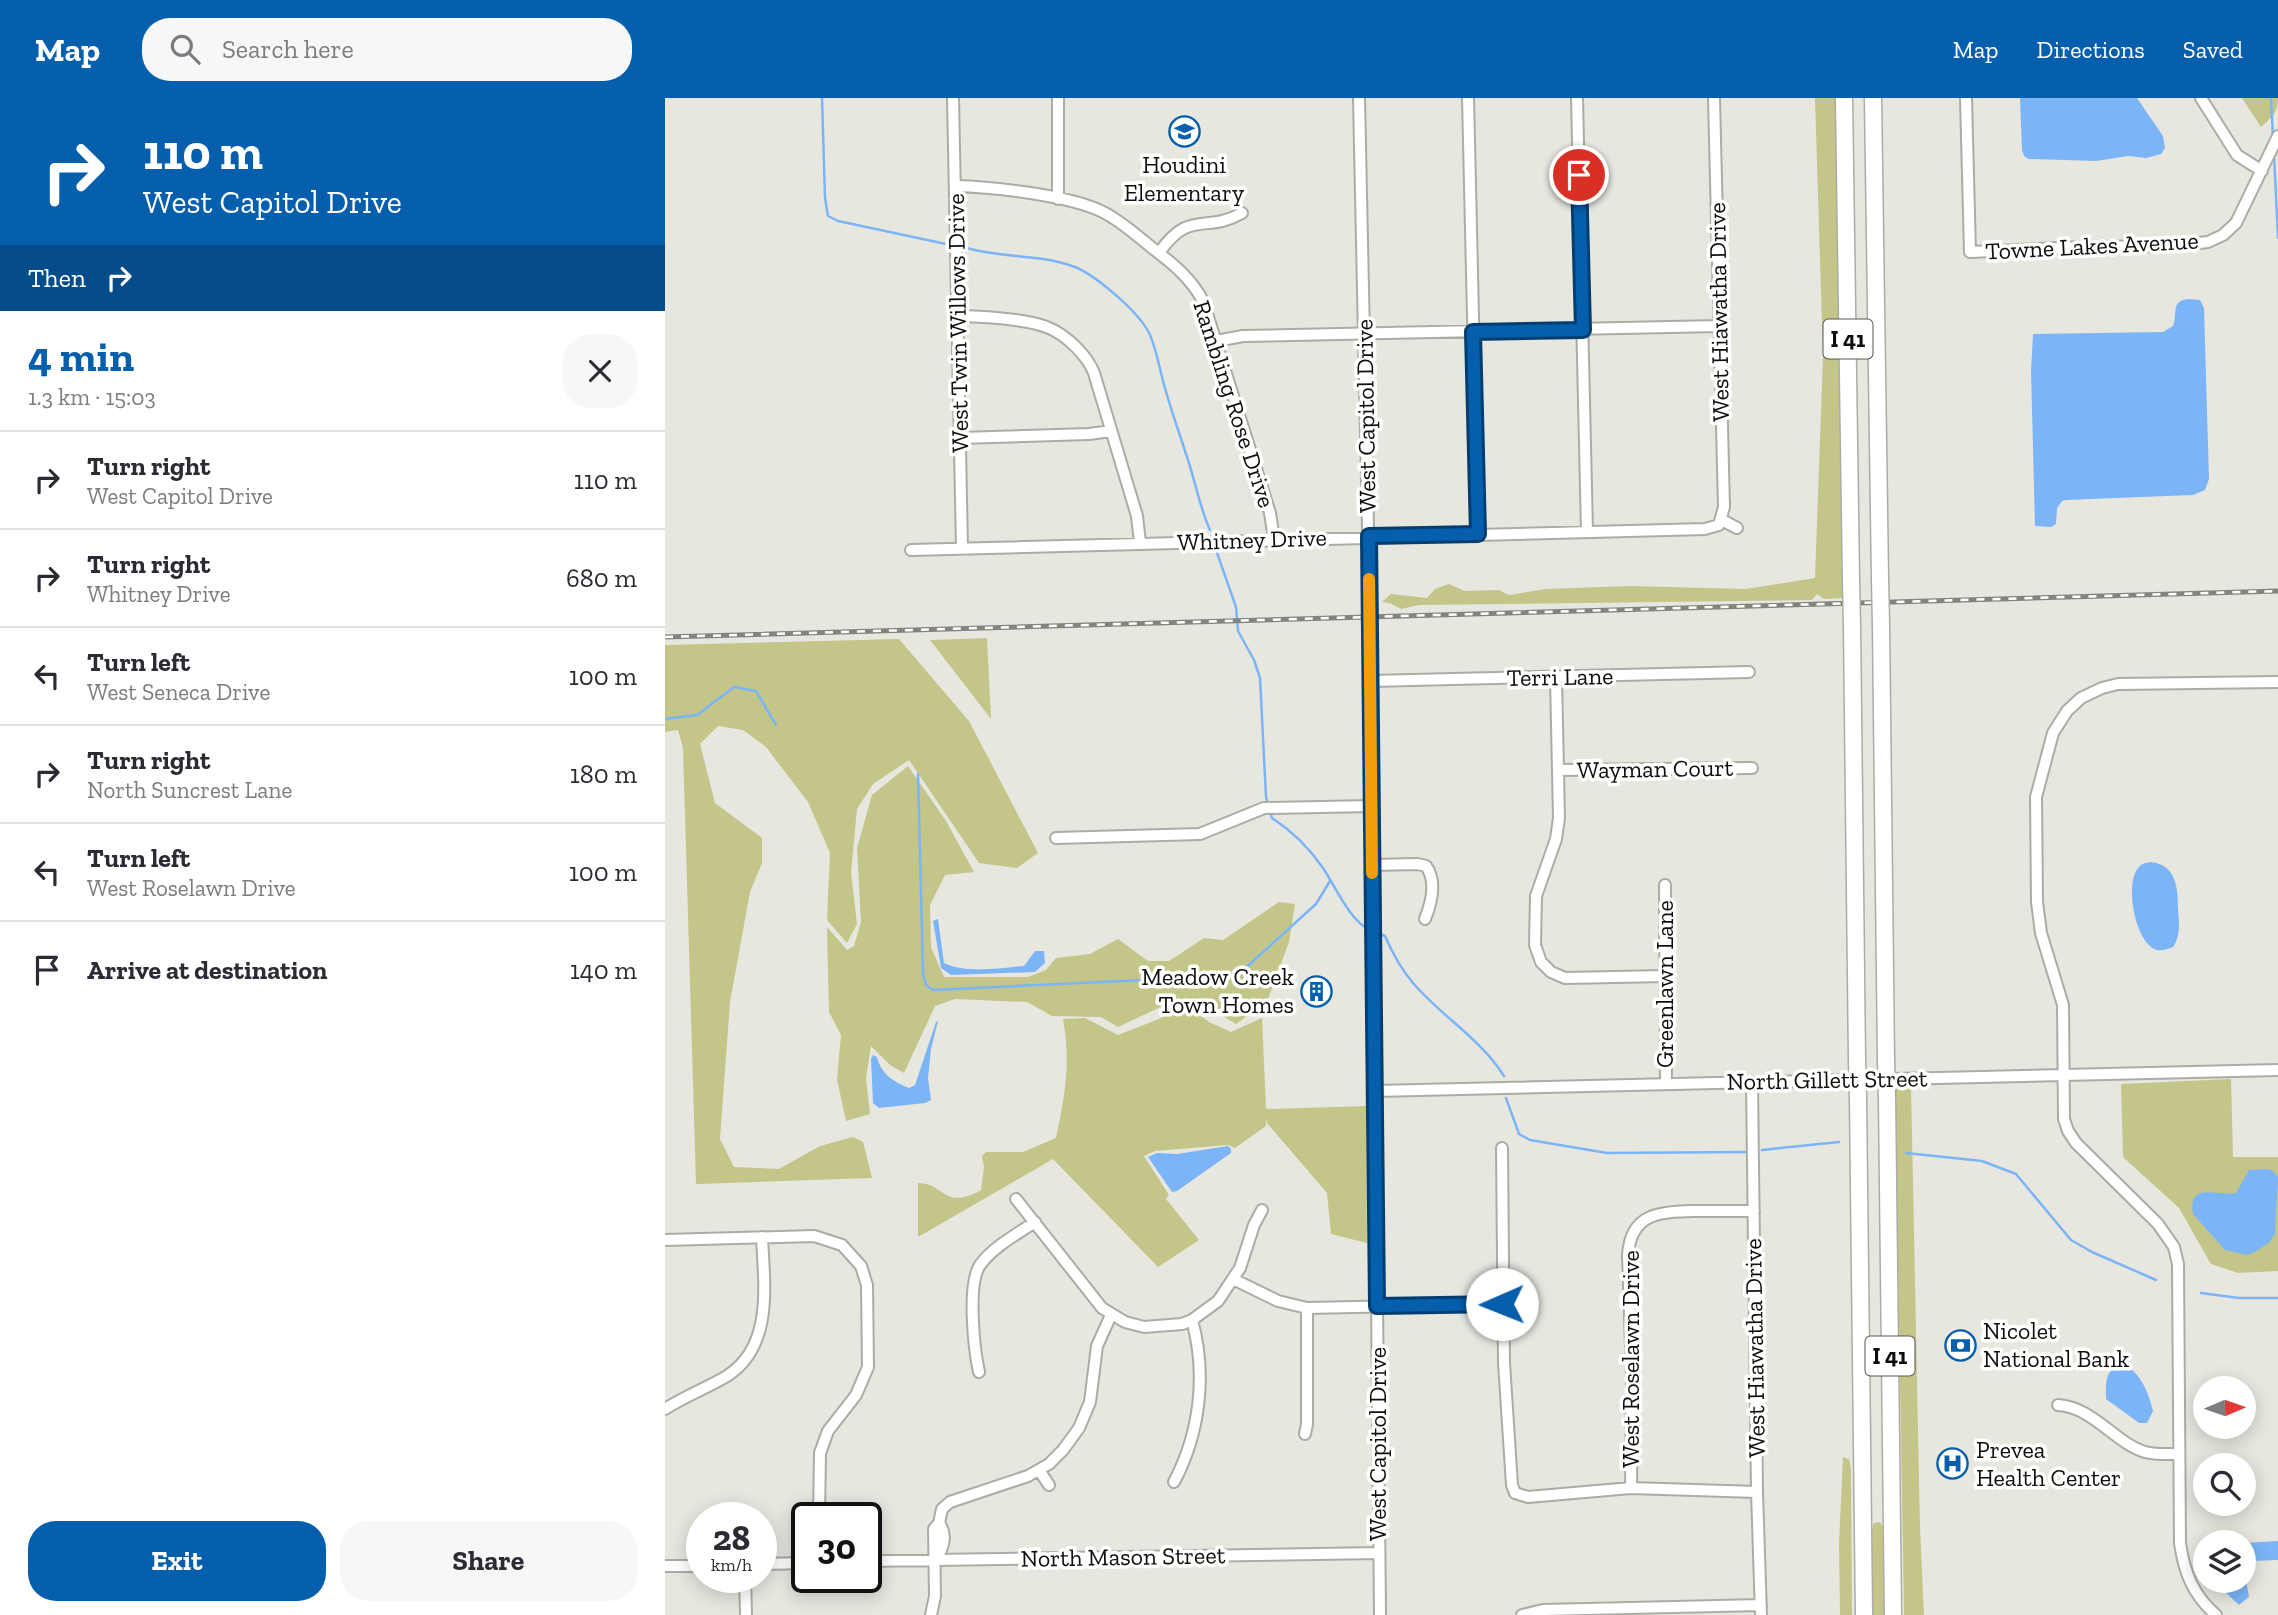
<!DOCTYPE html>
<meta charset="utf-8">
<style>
:root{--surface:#fff;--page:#f7f7f7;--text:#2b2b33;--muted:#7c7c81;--line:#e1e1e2;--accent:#055fad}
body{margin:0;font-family:"Zilla Slab",serif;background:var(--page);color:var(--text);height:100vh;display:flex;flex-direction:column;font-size:26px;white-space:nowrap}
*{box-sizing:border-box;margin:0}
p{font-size:23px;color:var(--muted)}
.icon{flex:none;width:38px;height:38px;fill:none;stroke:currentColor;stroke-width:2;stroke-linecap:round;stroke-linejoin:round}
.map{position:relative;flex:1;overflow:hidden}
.sheet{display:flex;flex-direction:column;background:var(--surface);width:665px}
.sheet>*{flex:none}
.top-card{background:#055fad;color:#fff;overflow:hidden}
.needle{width:46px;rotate:88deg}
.buttons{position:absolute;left:1528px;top:1278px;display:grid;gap:14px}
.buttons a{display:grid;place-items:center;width:63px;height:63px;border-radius:50%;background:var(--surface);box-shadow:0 4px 18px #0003;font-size:35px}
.speed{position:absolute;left:21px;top:1404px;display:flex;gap:14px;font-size:35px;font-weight:700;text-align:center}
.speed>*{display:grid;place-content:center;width:91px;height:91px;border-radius:50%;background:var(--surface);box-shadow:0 4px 18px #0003;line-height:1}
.speed small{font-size:18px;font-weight:400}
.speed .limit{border:4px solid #111;border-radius:10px;background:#fff;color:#111}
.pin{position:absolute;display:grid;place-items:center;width:60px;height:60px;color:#fff;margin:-30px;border:4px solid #fff;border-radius:50%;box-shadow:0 2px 7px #0007}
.me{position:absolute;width:77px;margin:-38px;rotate:269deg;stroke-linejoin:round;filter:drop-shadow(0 0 5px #0008)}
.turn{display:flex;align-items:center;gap:24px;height:147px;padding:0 28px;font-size:32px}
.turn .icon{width:91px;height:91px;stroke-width:2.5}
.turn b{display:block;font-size:49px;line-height:60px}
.then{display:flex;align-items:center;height:66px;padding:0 28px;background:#0003;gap:14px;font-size:26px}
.round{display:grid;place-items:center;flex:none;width:74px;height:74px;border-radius:28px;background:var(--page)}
.head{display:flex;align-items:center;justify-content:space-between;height:119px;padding:0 28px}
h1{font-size:42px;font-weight:700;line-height:52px;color:var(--accent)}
.primary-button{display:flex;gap:14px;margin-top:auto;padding:14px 28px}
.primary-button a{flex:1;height:80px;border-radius:28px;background:var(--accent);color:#fff;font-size:28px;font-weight:700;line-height:80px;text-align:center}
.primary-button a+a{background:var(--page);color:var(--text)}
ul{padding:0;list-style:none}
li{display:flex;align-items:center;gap:21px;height:98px;padding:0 28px;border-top:2px solid var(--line)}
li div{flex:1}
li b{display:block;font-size:26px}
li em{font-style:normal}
header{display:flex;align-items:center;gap:42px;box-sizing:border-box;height:98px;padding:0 35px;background:var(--accent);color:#fff}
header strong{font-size:33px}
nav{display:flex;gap:38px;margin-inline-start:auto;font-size:24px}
.search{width:490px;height:63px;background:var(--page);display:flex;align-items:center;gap:18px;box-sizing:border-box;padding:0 24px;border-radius:28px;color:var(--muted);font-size:26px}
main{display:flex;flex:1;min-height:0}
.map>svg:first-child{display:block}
</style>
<header>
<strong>Map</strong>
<div class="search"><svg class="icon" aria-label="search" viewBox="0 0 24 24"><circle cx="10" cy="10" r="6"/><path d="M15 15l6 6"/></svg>Search here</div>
<nav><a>Map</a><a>Directions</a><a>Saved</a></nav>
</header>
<main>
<section class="sheet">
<div class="top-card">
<div class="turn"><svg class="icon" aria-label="right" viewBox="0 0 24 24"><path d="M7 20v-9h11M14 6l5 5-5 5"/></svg><div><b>110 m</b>West Capitol Drive</div></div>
<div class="then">Then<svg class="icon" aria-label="right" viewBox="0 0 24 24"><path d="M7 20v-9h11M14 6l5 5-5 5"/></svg></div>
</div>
<div class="head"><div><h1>4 min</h1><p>1.3 km · 15:03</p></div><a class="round"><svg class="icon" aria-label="close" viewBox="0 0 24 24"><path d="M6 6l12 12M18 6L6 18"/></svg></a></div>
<ul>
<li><svg class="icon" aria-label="right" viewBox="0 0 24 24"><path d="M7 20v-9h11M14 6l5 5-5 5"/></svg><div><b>Turn right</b><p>West Capitol Drive</p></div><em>110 m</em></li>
<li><svg class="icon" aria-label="right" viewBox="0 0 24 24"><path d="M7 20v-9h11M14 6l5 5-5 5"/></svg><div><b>Turn right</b><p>Whitney Drive</p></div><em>680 m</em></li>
<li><svg class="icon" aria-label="left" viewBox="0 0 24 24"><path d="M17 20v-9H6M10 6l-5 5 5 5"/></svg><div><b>Turn left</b><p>West Seneca Drive</p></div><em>100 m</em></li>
<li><svg class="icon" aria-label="right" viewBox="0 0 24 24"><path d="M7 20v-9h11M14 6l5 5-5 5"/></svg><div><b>Turn right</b><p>North Suncrest Lane</p></div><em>180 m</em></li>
<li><svg class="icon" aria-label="left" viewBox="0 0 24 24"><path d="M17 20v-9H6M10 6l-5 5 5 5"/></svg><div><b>Turn left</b><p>West Roselawn Drive</p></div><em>100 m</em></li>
<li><svg class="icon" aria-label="arrive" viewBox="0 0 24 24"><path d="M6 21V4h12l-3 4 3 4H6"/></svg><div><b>Arrive at destination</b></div><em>140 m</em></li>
</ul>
<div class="primary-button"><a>Exit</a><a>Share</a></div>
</section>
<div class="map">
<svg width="1613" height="1517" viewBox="0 0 1613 1517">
<rect width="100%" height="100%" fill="#e7e7e0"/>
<path fill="#c4c589" d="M1150,0H1170L1179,496L1177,500L1159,501L1152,496L1147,502L754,507L736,511L725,505L717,504L726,496L762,500L770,491L784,486L800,493L834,492L844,497L881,491L966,488L1081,491L1150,480L1158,258Z
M1577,0H1613C1613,15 1607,19 1596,29Z
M322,540L326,621L265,542Z
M234,541L304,623L373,755L352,770L314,765L244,662L208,686L192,711L186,775L192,826L182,845L162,822L165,755L143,704L101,649L78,632L53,628L35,646L50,705L97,740V765L85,794L65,904L55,1041L69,1069L114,1071L155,1048L188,1039L198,1044L207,1080L31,1086L18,650L13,632L0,634V547Z
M243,668L281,723L309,774L280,777L265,807L266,849L279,879H363L381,872L391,860L425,856L453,841L483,863H504L539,840L558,842L614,804L630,806L624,844L602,904L571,926L538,906H502L453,929L436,919L387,918L362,904L290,901L270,908L239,975L225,967L206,948L201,980L205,1016L181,1023L172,981L176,937L164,914L162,829L182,852L189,848L196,824L192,750L207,697Z
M521,907L544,924L566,934L597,920L601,1011L701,1008L702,1145L666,1136L662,1095L602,1025L601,1019V1028L570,1050L563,1047L490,1053L479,1058L504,1097L501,1101L534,1142L493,1169L388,1061L253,1139V1085C280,1085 278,1113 316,1092L319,1069L317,1058L321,1054H358L391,1040C400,998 406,964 398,921L420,920L453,937L494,921Z
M1566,981L1568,1059H1613V1173L1573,1175L1546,1166L1514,1110L1458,1059L1456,986Z
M1230,987H1246L1255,1430L1259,1517H1239Z
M1178,1359L1184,1361L1186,1371L1187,1517H1175L1174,1445Z
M1215,1424L1219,1431L1220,1517H1208L1207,1432L1209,1425Z"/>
<path fill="#7bb5f7" d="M1355,0H1472L1498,38L1500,50L1496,56L1481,60L1463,58L1431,63L1364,61L1360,59L1357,53Z
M1523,201L1535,202L1539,210L1544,381L1540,392L1528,397L1401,402L1397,403L1392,410L1391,426L1386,429L1370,428L1366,273L1368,236L1498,234L1508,228C1513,216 1505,203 1523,201Z
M1485,764C1511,766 1513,789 1513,811C1514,825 1516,837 1508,849C1503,851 1497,853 1492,852C1470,847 1458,782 1475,768C1477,765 1482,765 1485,764Z
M273,821L279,865C302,876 335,870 359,868L370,853H379L380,865L370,874L286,877L276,870L268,823Z
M273,923L266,951L263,980L266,1002L260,1005L214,1010L208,1005L206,961L208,957L212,959C216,976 229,984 244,990L250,987L271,924Z
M563,1048L566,1051V1055L512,1093L507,1094L483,1059L492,1055L512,1056Z
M1602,1071L1607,1072L1613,1079L1610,1136L1604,1145L1590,1154L1582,1157L1560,1152L1528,1116C1522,1082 1555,1099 1571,1095L1584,1072Z
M1454,1267C1474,1268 1484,1296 1488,1313L1482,1325H1474L1441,1301C1441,1286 1439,1274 1454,1267Z
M1613,1443V1462L1587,1463L1579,1470L1584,1499L1574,1507L1560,1494L1553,1482H1578L1579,1445Z"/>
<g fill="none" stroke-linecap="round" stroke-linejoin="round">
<path stroke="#7bb5f7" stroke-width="2.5" d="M157,0L160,100L163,118L173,123L281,146
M1606,0L1608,39
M1609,56L1613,140
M302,150C336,160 374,156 407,168C429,175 472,213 483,233C491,247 495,274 500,290C506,312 514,334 521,356C530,381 534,408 545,432
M551,452L571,509L573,533L589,562L595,580L601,699L603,706
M0,621L32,617L69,589L91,593L111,627
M253,676L258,876L261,887L268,892L566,878L575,875L651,806L665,783
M605,713L607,720C627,733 645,751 658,770C670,788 685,823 704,831
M713,835L720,838C727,854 736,871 748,885C776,918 815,940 839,978
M841,1000L854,1036L865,1042L942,1055L1082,1054
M1097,1052L1174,1044
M1241,1055L1317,1063L1351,1076L1406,1142L1427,1154L1491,1182
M1536,1195L1574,1200H1613"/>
<defs>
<path id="minor" d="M288,0L297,450
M694,0L706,572L715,1517
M803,0L813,436
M912,0L922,433
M1301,0L1305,154L1417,149L1503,148L1543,144L1558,137L1571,125L1613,38
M1536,0L1572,57L1597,73
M290,88C328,89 404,97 438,114C456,123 471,137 486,149C507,165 526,180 538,203L605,415L609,441
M393,101V0
M494,155C525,110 541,136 577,115
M292,218C314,218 364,221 384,230C401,237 422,257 429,275L472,418L475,445
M551,243L578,238L1054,228
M295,340L424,336L446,333
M1057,422L1072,430
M246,452L1040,431L1054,427L1059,409L1049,0
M891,579L894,720L891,741L871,798L870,847L876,864L886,874L900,880L999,878
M706,583L1084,574
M893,672L1087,670
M391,740L535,736L599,710L707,708
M707,767L752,766L761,768C772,783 766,806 760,821
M1000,787L1001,986
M1087,984L1092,1394L1096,1517
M710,993L1613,972
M837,1050L839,1265L847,1387L850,1395L863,1399L966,1390L1092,1394
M351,1101L437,1210L460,1224L479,1229L517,1226L527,1222L553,1203L575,1170L589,1127L597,1112
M0,1142L149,1138L177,1147L196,1168L202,1187L203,1269L191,1297L163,1333L155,1355L154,1419
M568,1181L613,1203L642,1210L837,1206
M314,1274C309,1251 302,1186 315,1167C328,1149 352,1136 370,1124
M1393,1307C1428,1309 1450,1345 1480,1354C1491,1357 1503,1356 1514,1356
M0,1311C20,1298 42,1290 62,1278C109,1248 99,1186 97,1139
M640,1336L642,1326V1210
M374,1372L384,1387
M509,1384C535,1335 542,1276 527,1222
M966,1390L967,1280L963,1157C966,1113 997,1114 1033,1113C1051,1113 1070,1113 1089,1113
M271,1462C278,1450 283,1437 274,1425
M201,1463L714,1455
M96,1466L142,1465
M0,1468H37
M80,1479L81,1517
M266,1517L270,1498L269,1431L274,1425L277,1411L285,1404L363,1378L384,1366L398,1352L414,1330L425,1304L432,1248L446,1217
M857,1517L878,1512L1096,1507
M1551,1517C1528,1497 1519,1474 1515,1445L1513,1166L1509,1149L1493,1126L1411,1045L1403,1033L1399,1021L1398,907L1376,835L1372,804L1371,699L1388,635L1402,613L1416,600L1437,590L1453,586L1613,584"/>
<path id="highway" d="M1179,0L1186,482
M1208,0L1215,481
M1216,527L1221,962
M1187,528L1192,963
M1222,999L1228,1517
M1193,1000L1199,1517"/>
</defs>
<use href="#minor" stroke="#acaca6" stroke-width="14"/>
<use href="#highway" stroke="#acaca6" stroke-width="19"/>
<use href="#minor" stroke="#fff" stroke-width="10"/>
<use href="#highway" stroke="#fff" stroke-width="16"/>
<defs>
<path id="rail" d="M0,539L1613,493"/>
</defs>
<use href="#rail" stroke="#84847f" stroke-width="5"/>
<use href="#rail" stroke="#fffffe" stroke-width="2.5" stroke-dasharray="8" stroke-linecap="butt"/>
<defs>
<path id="highway-bridge" d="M1215,481L1216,527
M1186,482L1187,528
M1221,962L1222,999
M1192,963L1193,1000"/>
</defs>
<use href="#highway-bridge" stroke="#acaca6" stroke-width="19" stroke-linecap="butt"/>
<use href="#highway-bridge" stroke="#fff" stroke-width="16"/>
</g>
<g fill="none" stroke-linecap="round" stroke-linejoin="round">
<defs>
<path id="route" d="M837,1206L712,1208L704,438L813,436L808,234L918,232L914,77"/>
</defs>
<use href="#route" stroke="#033e70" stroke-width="18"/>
<use href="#route" stroke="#055fad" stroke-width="12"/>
<path stroke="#f59e0b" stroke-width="12" d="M704,481L707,775"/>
</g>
<defs>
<symbol id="school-ring" viewBox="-11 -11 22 22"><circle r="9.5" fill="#fffffe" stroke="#055fad" stroke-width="1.5"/><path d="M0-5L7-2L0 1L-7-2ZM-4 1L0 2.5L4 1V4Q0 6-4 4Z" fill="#055fad"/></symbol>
<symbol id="building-ring" viewBox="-11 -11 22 22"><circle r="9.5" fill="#fffffe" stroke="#055fad" stroke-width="1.5"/><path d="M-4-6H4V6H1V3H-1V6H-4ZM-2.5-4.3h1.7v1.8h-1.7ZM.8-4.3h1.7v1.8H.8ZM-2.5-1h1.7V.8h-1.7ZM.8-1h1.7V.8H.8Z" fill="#055fad"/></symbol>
<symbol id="bank-ring" viewBox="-11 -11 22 22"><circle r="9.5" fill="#fffffe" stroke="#055fad" stroke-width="1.5"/><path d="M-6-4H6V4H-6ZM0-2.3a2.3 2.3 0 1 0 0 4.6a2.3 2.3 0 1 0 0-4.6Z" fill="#055fad"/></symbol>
<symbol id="hospital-ring" viewBox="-11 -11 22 22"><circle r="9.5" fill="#fffffe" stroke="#055fad" stroke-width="1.5"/><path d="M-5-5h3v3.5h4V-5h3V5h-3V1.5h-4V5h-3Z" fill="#055fad"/></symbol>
</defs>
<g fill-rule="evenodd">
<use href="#school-ring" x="502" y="16" width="35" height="35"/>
<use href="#building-ring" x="634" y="876" width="35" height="35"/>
<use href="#bank-ring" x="1278" y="1230" width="35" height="35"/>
<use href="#hospital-ring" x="1270" y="1348" width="35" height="35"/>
</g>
<g text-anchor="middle" stroke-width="7" stroke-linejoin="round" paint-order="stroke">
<g fill="#fffffe" stroke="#565655" stroke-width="2">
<rect x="1158.5" y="221.5" width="49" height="39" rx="5"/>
<rect x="1200.5" y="1238.5" width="49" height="39" rx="5"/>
</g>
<g font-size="23" font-weight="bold" fill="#0e0e0c">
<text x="1183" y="249">I 41</text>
<text x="1225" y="1266">I 41</text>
</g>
<g font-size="24" fill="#0e0e0c" stroke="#fffffe" text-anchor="start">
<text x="519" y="75" text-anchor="middle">Houdini<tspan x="519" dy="28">Elementary</tspan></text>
<text x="629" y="887" text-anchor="end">Meadow Creek<tspan x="629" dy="28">Town Homes</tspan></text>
<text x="1318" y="1241">Nicolet<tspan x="1318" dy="28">National Bank</tspan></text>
<text x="1311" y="1360">Prevea<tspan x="1311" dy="28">Health Center</tspan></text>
</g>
<g font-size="24" fill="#0e0e0c" stroke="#fffffe">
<text transform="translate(1427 148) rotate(-3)" y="8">Towne Lakes Avenue</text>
<text transform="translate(1054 214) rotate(-91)" y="8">West Hiawatha Drive</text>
<text transform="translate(293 225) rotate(-91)" y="8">West Twin Willows Drive</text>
<text transform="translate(569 306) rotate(72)" y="8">Rambling Rose Drive</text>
<text transform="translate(701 318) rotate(-91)" y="8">West Capitol Drive</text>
<text transform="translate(587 442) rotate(-2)" y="8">Whitney Drive</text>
<text transform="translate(895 579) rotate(-1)" y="8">Terri Lane</text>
<text transform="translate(990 671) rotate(-1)" y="8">Wayman Court</text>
<text transform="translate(1000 886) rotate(-90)" y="8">Greenlawn Lane</text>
<text transform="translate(1162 982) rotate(-1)" y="8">North Gillett Street</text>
<text transform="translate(1090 1250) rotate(-91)" y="8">West Hiawatha Drive</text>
<text transform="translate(966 1261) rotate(-90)" y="8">West Roselawn Drive</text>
<text transform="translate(713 1346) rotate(-90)" y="8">West Capitol Drive</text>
<text transform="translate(458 1459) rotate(-1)" y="8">North Mason Street</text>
</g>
</g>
</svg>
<div class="buttons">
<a><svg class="needle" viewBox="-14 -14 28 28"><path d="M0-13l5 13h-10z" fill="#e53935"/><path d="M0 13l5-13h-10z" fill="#7c7c81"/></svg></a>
<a><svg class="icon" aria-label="search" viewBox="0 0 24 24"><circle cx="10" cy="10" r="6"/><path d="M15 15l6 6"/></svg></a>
<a><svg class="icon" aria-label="layers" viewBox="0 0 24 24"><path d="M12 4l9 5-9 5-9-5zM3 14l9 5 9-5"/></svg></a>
</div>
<div class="speed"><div>28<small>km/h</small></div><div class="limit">30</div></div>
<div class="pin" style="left:914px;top:77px;background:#d93025"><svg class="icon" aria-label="arrive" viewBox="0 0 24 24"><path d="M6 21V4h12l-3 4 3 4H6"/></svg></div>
<svg class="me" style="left:837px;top:1206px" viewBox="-20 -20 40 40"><circle r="19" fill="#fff"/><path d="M0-13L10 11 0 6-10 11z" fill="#055fad"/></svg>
</div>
</main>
